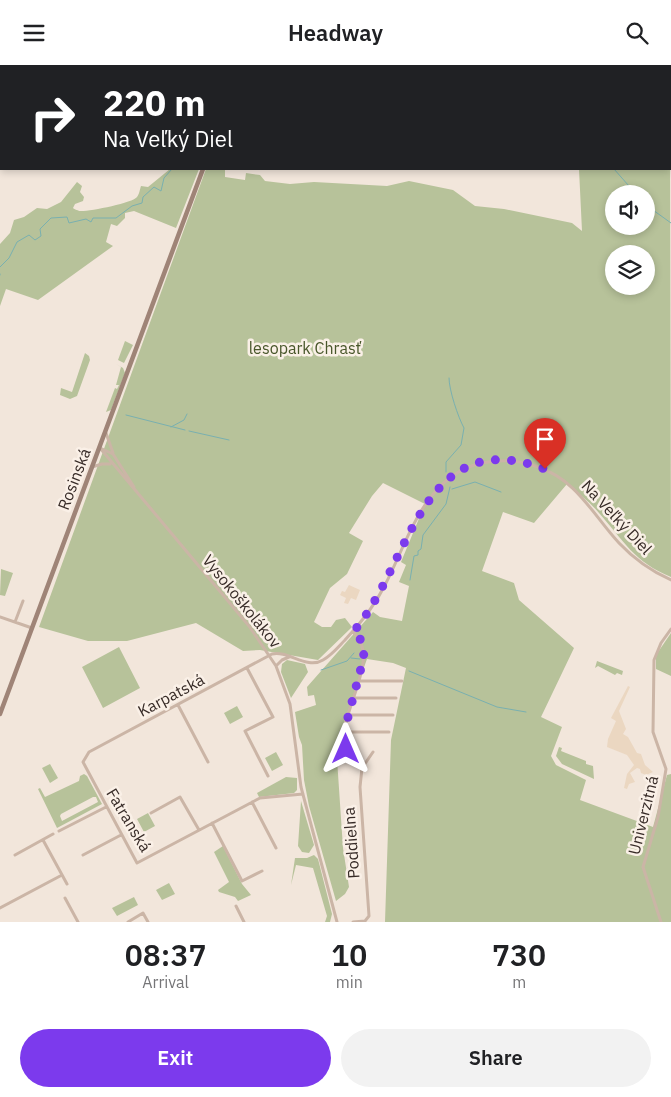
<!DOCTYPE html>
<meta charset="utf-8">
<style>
:root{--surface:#fff;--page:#f2f2f2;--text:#202124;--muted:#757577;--accent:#7c3aed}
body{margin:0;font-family:"IBM Plex Sans",sans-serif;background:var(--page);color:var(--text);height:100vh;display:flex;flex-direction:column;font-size:19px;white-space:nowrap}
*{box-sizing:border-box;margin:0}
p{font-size:16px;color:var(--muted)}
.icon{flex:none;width:28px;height:28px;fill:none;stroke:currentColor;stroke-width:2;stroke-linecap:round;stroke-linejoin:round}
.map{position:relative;height:857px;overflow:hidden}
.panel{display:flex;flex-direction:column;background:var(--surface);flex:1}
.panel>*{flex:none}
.guide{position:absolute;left:0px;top:0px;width:671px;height:105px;box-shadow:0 2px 8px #0003;background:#202124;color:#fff;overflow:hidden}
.buttons{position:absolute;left:605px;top:120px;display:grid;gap:10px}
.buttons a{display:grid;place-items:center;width:50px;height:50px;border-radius:50%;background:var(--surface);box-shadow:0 2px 8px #0003;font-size:25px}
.pin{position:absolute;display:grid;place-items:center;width:42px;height:42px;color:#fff;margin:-51px -21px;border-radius:50% 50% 50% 0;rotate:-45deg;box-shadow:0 0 5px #0007}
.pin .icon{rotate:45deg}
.me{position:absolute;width:55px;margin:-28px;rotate:0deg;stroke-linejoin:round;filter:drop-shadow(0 0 4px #0008)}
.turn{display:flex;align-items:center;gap:18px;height:105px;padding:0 20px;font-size:22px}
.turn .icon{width:65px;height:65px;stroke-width:2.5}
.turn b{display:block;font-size:35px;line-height:42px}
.eta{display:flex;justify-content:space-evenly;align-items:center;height:85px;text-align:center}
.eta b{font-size:30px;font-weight:600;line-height:35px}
.action{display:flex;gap:10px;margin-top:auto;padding:10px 20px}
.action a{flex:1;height:58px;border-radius:30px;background:var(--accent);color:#fff;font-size:20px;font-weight:600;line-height:58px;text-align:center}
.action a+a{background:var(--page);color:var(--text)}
header{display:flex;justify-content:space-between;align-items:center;height:65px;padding:0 20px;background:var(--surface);font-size:22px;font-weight:600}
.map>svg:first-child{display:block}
</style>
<header><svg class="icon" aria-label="menu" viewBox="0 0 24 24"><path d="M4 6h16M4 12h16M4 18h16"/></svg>Headway<svg class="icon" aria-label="search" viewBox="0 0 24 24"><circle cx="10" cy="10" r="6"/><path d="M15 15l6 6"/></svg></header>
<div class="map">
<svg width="671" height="857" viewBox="0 0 671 857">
<rect width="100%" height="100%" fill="#f2e6db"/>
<path fill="#b7c29a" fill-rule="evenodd" d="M670,96L671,512C634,497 624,476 599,448C590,437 578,428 567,419L534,458L503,447L482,506L514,518L519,535L574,583L541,652L562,662L551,691L556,700L586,715L580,735L653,762L667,710L671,709V857H385L391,675L406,603L393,598L367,594L336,679L343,783L349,822L345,829L336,836L309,741L304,715L302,680L299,672L295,647L316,640L314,630L308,631L307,622L373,547L380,552L402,556L409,521L399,517L406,500L401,497L425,439L383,418L372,431L349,468L363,476L347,509L330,523L314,557L322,562H331L336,555L345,553L352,562L318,595L260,585L243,586L196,558L127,576H88L39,562L206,104H225V112L245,115L246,108L260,110L265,116L290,119L314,117L387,121L409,116L453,125L475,141L504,144L572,158L582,166L579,104H670ZM614,129H646V161H614ZM614,189H646V221H614Z
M170,104H199L176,163L134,146L125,148V153L117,161L111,159L106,177L113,181L38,235L6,224L0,241V179L10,168L14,155L24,152L37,143L47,144L61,137L77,117L82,121L80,127L84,132L83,136L75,139L73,143C74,144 79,146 80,146C87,147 133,138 137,132C139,130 140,124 141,121L148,122Z
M125,276L133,280L124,298L118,295Z
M85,288L89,291L90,295L77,331L70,334L60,330L61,323L72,327Z
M116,299L123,303L125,308L111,345L106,347L115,323L117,324L119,320H116L121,302Z
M1,504L13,508L5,531L0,530Z
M671,568V611L656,604V590Z
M119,582L140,623L103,643L82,602Z
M287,595L305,599L308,607L291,633L281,607L282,599Z
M597,596L623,606L622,610L617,608L615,610L598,601L595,603Z
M237,641L243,652L230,659L224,648Z
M559,682L562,683L561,686L586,696V699L593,701L594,714L562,699L556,691Z
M276,687L283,700L272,706L265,693Z
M50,699L58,713L50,718L42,703Z
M84,709L87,711L102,739L57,763L38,724L40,723L45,732L79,716L80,711ZM93,732H96L98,737L62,756L60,751L61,749Z
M286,712L297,713V725L294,728L259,732L257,728Z
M301,736L314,780L309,788L302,787L298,781Z
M148,748L155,761L144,767L137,754Z
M223,781L242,819L251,830L238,836L235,832L219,827L218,825L229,817L214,787Z
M314,790L318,794L332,849L330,857H325L327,851L313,803L296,800L291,820L295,793H307Z
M169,818L175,829L162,835L156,825Z
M134,832L138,840L117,851L112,843Z"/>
<path fill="#ebd7c1" d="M349,520L360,525L356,535L351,533L348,539L344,538L346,533L340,530L342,526L345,527Z
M628,621L630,622L619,646L626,664L623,669L628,672L637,688L641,689L645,700L653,707L646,710L641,708L640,704L637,703L630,708L635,717L629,719L627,724L624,723L627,709L634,700L627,690L607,682L608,674L616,656L611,653Z"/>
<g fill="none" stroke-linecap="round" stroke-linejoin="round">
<path stroke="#79b0b0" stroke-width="1" d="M221,1V0
M614,104L636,129
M646,140L671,158
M0,202L9,193L17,177L29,170L35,175L41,171L40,164L51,153L67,152L69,158L86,154L91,157L93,153H116L132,141L142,138L143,132L154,122L161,126L164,113L172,104
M0,209V210
M126,350L185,365
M171,362L184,355L187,349
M189,366L229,375
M446,407V397L461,380L464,363C458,352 449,325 449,313
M452,424L475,417L501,427
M410,515L414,491L418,490V486L421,484L423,470L446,439L450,422
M351,593L360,594
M321,605L347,596L354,588
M409,606L497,642L526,647"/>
<path stroke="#cbb5a6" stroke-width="3" d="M215,1V0
M106,368L113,388
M100,383L249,561L276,601L290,639L301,722L337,857
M100,383L113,389L134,422
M92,402L102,399H110
M0,552L32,563
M15,557L23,536
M353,567C391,600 309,677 362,703
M276,601L282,595L289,592
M247,603L273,652L245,666L268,711
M358,616H402
M353,633H396
M178,640L208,697
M348,650H393
M344,667H389
M303,729L260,733L137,798L83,697L89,687L272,589C288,585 307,605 323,595C332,590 339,581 345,575C361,558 375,540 385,520C409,474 424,411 482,398C501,394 520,395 538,402C577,415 593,450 619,478C634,494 651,506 671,515
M252,737L276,783
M151,748L180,732L199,765
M212,758L242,816L262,806
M59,766L106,742
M43,775L67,819
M15,790L53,769
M83,790L121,770
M65,833L78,857
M236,841L244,857
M0,843L62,810
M128,857L143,848L148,857
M353,857L365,856L369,851L360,722L362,703L373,687
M661,857L643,802L658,752L666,704L653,667L654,595L661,578L671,564"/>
<path stroke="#9f8477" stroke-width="4.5" d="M227,1V0
M0,649L203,104"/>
</g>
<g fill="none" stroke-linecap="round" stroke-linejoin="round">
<path stroke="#7c3aed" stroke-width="9" stroke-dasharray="0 16.2" d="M346,684L344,667L364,592L362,576L353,567C411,501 420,357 545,404"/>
</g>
<g text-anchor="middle" stroke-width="5" stroke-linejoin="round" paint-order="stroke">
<g font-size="16" fill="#48562a" stroke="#faf0e7">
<text x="305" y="289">lesopark Chrasť</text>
</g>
<g font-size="16" fill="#372b27" stroke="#faf0e7">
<text transform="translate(74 414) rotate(-69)" y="6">Rosinská</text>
<text transform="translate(617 452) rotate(47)" y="6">Na Veľký Diel</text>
<text transform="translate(242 536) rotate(51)" y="6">Vysokoškolákov</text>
<text transform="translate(171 630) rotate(-28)" y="6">Karpatská</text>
<text transform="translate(643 750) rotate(-76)" y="6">Univerzitná</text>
<text transform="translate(129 755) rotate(59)" y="6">Fatranská</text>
<text transform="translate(351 778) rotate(-94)" y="6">Poddielna</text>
</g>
</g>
</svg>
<div class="buttons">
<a><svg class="icon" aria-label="sound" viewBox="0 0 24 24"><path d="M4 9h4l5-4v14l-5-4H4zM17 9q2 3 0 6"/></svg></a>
<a><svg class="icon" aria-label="layers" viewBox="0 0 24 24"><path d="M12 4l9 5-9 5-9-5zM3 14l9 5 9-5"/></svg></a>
</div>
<div class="pin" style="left:545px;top:404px;background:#d93025"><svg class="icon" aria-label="arrive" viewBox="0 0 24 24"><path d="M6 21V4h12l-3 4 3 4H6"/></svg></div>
<svg class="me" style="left:346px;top:684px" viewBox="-20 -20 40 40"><path d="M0-17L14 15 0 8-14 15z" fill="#7c3aed" stroke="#fff" stroke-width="4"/></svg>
<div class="guide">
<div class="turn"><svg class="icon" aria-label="right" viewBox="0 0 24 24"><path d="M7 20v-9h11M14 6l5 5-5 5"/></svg><div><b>220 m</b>Na Veľký Diel</div></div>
</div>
</div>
<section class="panel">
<div class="eta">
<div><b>08:37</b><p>Arrival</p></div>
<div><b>10</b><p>min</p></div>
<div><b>730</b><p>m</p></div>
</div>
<div class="action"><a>Exit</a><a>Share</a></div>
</section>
